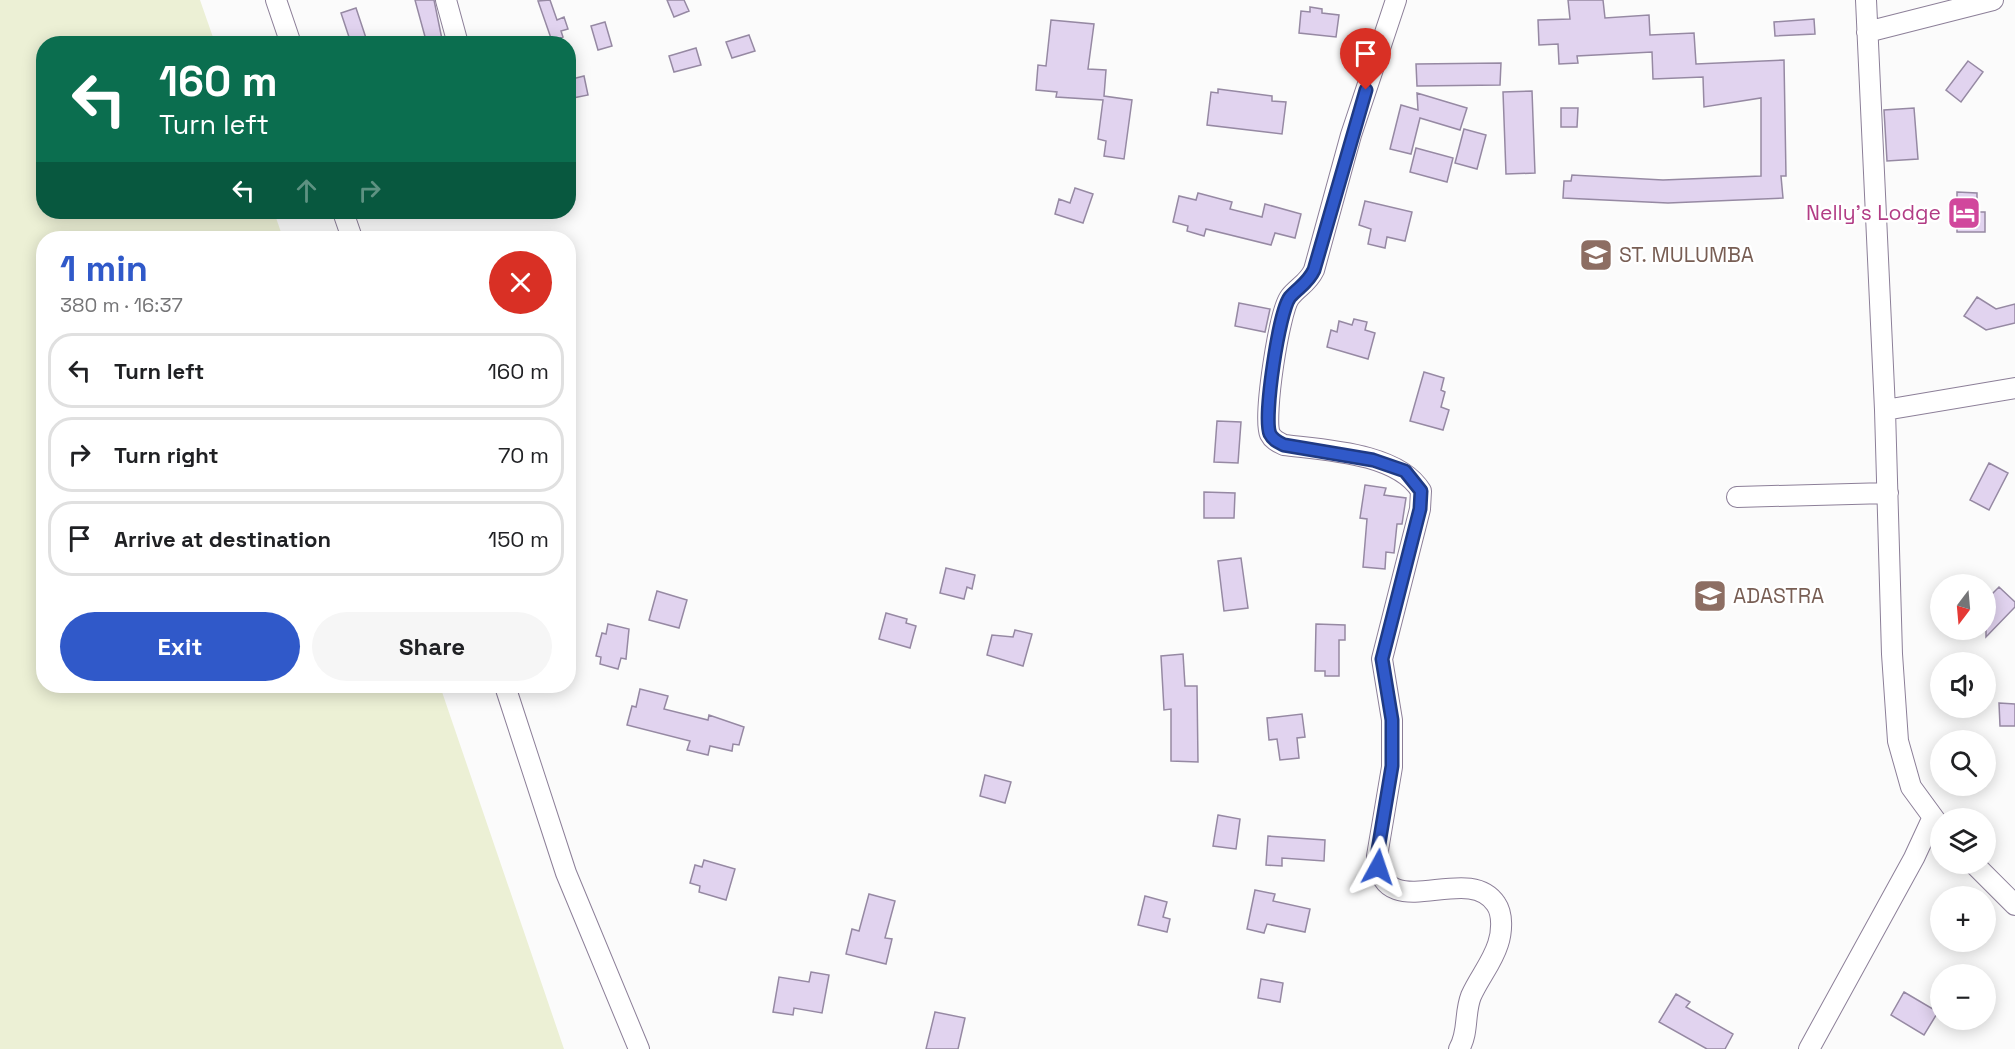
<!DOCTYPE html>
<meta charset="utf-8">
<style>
:root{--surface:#fff;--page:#f6f6f6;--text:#202124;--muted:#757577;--line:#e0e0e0;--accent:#3059c9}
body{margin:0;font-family:"Space Grotesk",sans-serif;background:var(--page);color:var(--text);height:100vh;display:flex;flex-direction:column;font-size:22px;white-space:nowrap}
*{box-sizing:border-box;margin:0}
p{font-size:20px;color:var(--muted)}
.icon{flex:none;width:33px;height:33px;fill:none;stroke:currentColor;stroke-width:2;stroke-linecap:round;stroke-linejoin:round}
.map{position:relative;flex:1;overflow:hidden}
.panel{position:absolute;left:36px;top:231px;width:540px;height:462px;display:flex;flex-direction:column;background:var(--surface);border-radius:24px;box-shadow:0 3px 15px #0003}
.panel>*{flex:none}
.hud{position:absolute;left:36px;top:36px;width:540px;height:183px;border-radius:24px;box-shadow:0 3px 15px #0003;background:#0b6e4f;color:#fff;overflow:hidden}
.needle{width:39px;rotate:196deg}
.tools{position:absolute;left:1930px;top:574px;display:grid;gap:12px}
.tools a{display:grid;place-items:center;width:66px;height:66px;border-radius:50%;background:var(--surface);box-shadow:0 3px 15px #0003;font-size:30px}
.pin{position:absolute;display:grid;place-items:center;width:51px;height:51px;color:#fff;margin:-62px -26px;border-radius:50% 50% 50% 0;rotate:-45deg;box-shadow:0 0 6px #0007}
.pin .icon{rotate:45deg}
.me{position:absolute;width:66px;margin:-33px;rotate:5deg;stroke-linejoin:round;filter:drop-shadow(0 0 4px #0008)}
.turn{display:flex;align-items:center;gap:21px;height:126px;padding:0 24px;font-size:27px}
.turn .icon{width:78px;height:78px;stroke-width:2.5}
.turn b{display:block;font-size:42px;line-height:51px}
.lanes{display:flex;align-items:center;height:57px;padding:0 24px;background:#0003;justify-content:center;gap:30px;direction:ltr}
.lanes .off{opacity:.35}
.round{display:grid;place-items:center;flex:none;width:63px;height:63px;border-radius:32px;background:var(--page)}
.overview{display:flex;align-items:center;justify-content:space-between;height:102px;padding:0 24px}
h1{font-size:36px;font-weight:800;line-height:45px;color:var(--accent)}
.cta{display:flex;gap:12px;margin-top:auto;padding:12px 24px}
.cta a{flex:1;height:69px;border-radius:36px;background:var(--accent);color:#fff;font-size:24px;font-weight:800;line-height:69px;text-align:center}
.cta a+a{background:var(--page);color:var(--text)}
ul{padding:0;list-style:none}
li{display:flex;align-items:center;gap:18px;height:75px;margin:0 12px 9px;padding:0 12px;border:3px solid var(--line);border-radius:24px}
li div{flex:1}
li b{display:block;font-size:22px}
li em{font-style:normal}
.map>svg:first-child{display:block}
</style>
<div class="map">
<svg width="2015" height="1049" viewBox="0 0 2015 1049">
<rect width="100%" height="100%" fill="#fbfbfb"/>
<path fill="#ecf0d5" d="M0,0H200L215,43L44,44V212H274L283,238H44V686H440L564,1049H0Z"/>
<path fill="#e1d3ef" stroke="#9689a3" stroke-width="1.5" d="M415,0H434L443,44H427Z
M550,0L557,20L564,17L568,29L561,31L563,37L552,41L538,1Z
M667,0H684L689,11L674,17Z
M1568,0H1603L1605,18L1649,15L1650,35L1694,33L1696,64L1784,60L1786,176H1781L1783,198L1668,203L1563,198L1564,181H1571L1572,175L1663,180L1761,176V98L1704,107L1703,77L1653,79L1652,52L1577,56L1578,63L1559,64L1558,44L1539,45L1538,20L1570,19Z
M1310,7L1322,9V13L1339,15L1336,37L1299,33L1301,11L1310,12Z
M356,8L366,38L351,43L341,13Z
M1814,19L1815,34L1775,36L1774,22Z
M1051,20L1094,24L1088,69L1106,70L1104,96L1132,100L1124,159L1104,156L1106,141L1098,139L1103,100L1056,97L1057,92L1036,90L1038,65L1046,66Z
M605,22L612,46L598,50L591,26Z
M749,35L755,51L732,58L726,42Z
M696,48L701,65L674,72L669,56Z
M1968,61L1983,72L1961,102L1946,90Z
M1501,63L1500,85L1417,86L1416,64Z
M584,76L588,95L568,99V80Z
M1218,89L1272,96V101L1286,102L1282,134L1207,125L1211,92L1218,93Z
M1532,91L1535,173L1506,174L1503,92Z
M1417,93L1467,108L1460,130L1420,118L1411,154L1390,149L1401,105L1418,110Z
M1561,108H1578L1577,127H1561Z
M1914,108L1918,159L1887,161L1884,110Z
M1464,129L1486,135L1477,169L1455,163Z
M1416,148L1453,158L1447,182L1410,172Z
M1075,188L1093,194L1083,223L1055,214L1059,199L1070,203Z
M1957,192L1977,193V212H1985V232H1957Z
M1198,193L1232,202L1230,209L1262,217L1265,204L1301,214L1295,238L1275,233L1271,245L1206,229L1204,236L1187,231L1188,226L1173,222L1179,196L1196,200Z
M1365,201L1412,212L1405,241L1387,237L1385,248L1368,244L1371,229L1359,225Z
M1977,297L1996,309L2015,304V323L1986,330L1964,316Z
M1239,303L1270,309L1265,332L1235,326Z
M1354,319L1367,322L1365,330L1375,333L1368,359L1327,347L1331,330L1337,332L1339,321L1352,325Z
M1424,372L1444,378L1441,390L1445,392L1441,407L1449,410L1443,430L1410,421Z
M1217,421L1241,422L1238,463L1214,462Z
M1989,463L2008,473L1989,510L1970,500Z
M1365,485L1386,488L1384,495L1406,498L1402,524H1397L1394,553L1386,552L1385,569L1363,567L1367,519L1360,518Z
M1204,492L1235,493L1234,518H1204Z
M1241,558L1248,608L1224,611L1218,561Z
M946,568L975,575L972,589L967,587L964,599L940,593Z
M1999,587L2015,602V607L1986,637V600Z
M657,591L687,600L679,628L649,620Z
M886,613L907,619L906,623L916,626L910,648L879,639Z
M608,624L629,629L626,659L621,658L618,669L600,664L601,657L596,656L602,633L606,634Z
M1316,624L1345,625V640H1339V676H1325V671H1315Z
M1015,630L1032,634L1023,666L987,655L992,635L1013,637Z
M1183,654L1185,686H1197L1198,762L1171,761V709L1164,710L1161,656Z
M640,689L668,696L664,709L708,720L709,715L744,727L739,745L733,744L732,751L710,746L708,755L687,750L690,741L627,725L632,706L636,707Z
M1999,703L2015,704V726H2000Z
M1302,714L1305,737L1297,738L1299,758L1280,760L1277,739L1269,740L1267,718Z
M985,775L1011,782L1005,803L980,796Z
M1218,815L1240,819L1236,849L1213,846Z
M1268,836L1325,840L1324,861L1282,858V866L1266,865Z
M704,860L735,869L726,900L699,892L700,886L690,883L695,865L702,867Z
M1255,890L1275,894L1273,901L1310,909L1305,932L1267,924L1264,933L1247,929Z
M869,894L895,901L885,938L892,939L886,964L846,954L852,929L859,931Z
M1145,896L1167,902L1163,917L1170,919L1167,932L1138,925Z
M811,972L829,975L822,1013L794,1008L793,1015L773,1012L779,977L809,982Z
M1261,979L1283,983L1280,1002L1258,998Z
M1904,992L1938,1012L1924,1035L1891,1015Z
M1676,994L1690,1002L1686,1007L1733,1034L1725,1049H1707L1659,1022Z
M935,1012L965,1018L958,1049H926Z"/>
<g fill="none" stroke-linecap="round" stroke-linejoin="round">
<defs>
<path id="street" d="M276,0L291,44
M446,0L458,44
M1396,0L1351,135L1314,270C1308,283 1298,287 1290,297C1279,311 1263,418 1270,434C1273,440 1278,442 1284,445C1325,450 1398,453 1421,491L1420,509L1382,659L1392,720V767L1377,856C1382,929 1467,860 1496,904C1503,914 1502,932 1498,944C1492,963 1479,978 1471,996C1464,1014 1469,1032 1459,1049
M1866,0L1885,410L1892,654L1898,741L1911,787L1941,828
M1867,32L1993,0
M343,212L352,238
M1885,410L2015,388
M1737,497L1888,493
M505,686L566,873L639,1049
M1974,864L2015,905
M1809,1049L1914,858L1933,817"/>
</defs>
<use href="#street" stroke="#8c7f98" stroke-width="22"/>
<use href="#street" stroke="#fff" stroke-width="20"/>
</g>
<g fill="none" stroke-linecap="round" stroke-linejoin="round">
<defs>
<path id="route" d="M1366,90L1314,270C1308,283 1299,287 1290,297C1279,311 1263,418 1270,434C1273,440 1278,442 1284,445L1373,460L1405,471L1421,491L1420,509L1382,659L1392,720V766L1377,856L1378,867"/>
</defs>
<use href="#route" stroke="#1f3a83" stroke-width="15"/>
<use href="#route" stroke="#3059c9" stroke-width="10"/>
</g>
<defs>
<symbol id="hotel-square" viewBox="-11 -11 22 22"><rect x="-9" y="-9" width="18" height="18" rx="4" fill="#d1479c" stroke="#fff"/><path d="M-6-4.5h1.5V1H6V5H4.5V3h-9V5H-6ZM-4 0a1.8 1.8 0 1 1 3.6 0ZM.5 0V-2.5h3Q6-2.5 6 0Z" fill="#fff"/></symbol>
<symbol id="school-square" viewBox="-11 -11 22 22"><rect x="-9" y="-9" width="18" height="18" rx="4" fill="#8d6e63" stroke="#fff"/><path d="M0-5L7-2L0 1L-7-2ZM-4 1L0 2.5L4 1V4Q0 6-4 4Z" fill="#fff"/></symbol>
</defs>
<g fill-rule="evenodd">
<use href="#hotel-square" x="1945" y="194" width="38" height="38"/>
<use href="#school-square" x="1577" y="236" width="38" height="38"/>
<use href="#school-square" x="1691" y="577" width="38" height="38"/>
</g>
<g text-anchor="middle" stroke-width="5" stroke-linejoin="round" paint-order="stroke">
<g font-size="21" fill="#b23c85" stroke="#fff" text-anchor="end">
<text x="1941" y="220">Nelly's Lodge</text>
</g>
<g font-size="21" fill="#785e54" stroke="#fff" text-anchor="start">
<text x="1619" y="262">ST. MULUMBA</text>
<text x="1733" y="603">ADASTRA</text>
</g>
</g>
</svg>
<div class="tools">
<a><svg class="needle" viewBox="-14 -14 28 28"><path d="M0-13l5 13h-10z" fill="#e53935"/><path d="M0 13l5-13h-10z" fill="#757577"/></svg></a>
<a><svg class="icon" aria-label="sound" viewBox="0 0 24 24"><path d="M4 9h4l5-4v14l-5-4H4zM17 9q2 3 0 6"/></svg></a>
<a><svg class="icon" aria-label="search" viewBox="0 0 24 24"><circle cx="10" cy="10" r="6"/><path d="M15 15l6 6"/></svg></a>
<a><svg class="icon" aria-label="layers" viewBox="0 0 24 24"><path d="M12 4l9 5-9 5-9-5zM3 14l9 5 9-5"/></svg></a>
<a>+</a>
<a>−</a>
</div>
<div class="pin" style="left:1366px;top:90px;background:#d93025"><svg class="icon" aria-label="arrive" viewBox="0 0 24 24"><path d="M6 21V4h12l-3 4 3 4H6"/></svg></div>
<svg class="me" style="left:1378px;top:867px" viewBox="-20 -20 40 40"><path d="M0-17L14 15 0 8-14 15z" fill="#3059c9" stroke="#fff" stroke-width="4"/></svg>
<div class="hud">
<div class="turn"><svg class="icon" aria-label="left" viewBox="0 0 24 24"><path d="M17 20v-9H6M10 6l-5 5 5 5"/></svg><div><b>160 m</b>Turn left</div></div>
<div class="lanes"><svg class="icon" aria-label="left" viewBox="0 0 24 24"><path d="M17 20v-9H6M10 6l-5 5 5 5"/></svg><svg class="icon off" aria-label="ahead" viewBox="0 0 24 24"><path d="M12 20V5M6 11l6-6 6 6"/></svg><svg class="icon off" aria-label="right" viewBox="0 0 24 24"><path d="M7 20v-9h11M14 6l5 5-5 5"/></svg></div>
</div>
<section class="panel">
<div class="overview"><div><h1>1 min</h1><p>380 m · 16:37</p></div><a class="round" style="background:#d93025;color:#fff"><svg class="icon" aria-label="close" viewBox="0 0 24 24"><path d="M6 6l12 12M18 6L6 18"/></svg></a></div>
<ul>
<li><svg class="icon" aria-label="left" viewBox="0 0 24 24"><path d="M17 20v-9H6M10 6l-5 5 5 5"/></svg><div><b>Turn left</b></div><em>160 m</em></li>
<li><svg class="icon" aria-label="right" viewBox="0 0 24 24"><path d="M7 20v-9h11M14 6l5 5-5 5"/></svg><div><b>Turn right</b></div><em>70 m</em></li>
<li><svg class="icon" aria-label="arrive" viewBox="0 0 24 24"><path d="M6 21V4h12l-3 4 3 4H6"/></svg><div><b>Arrive at destination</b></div><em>150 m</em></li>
</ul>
<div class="cta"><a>Exit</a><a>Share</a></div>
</section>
</div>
